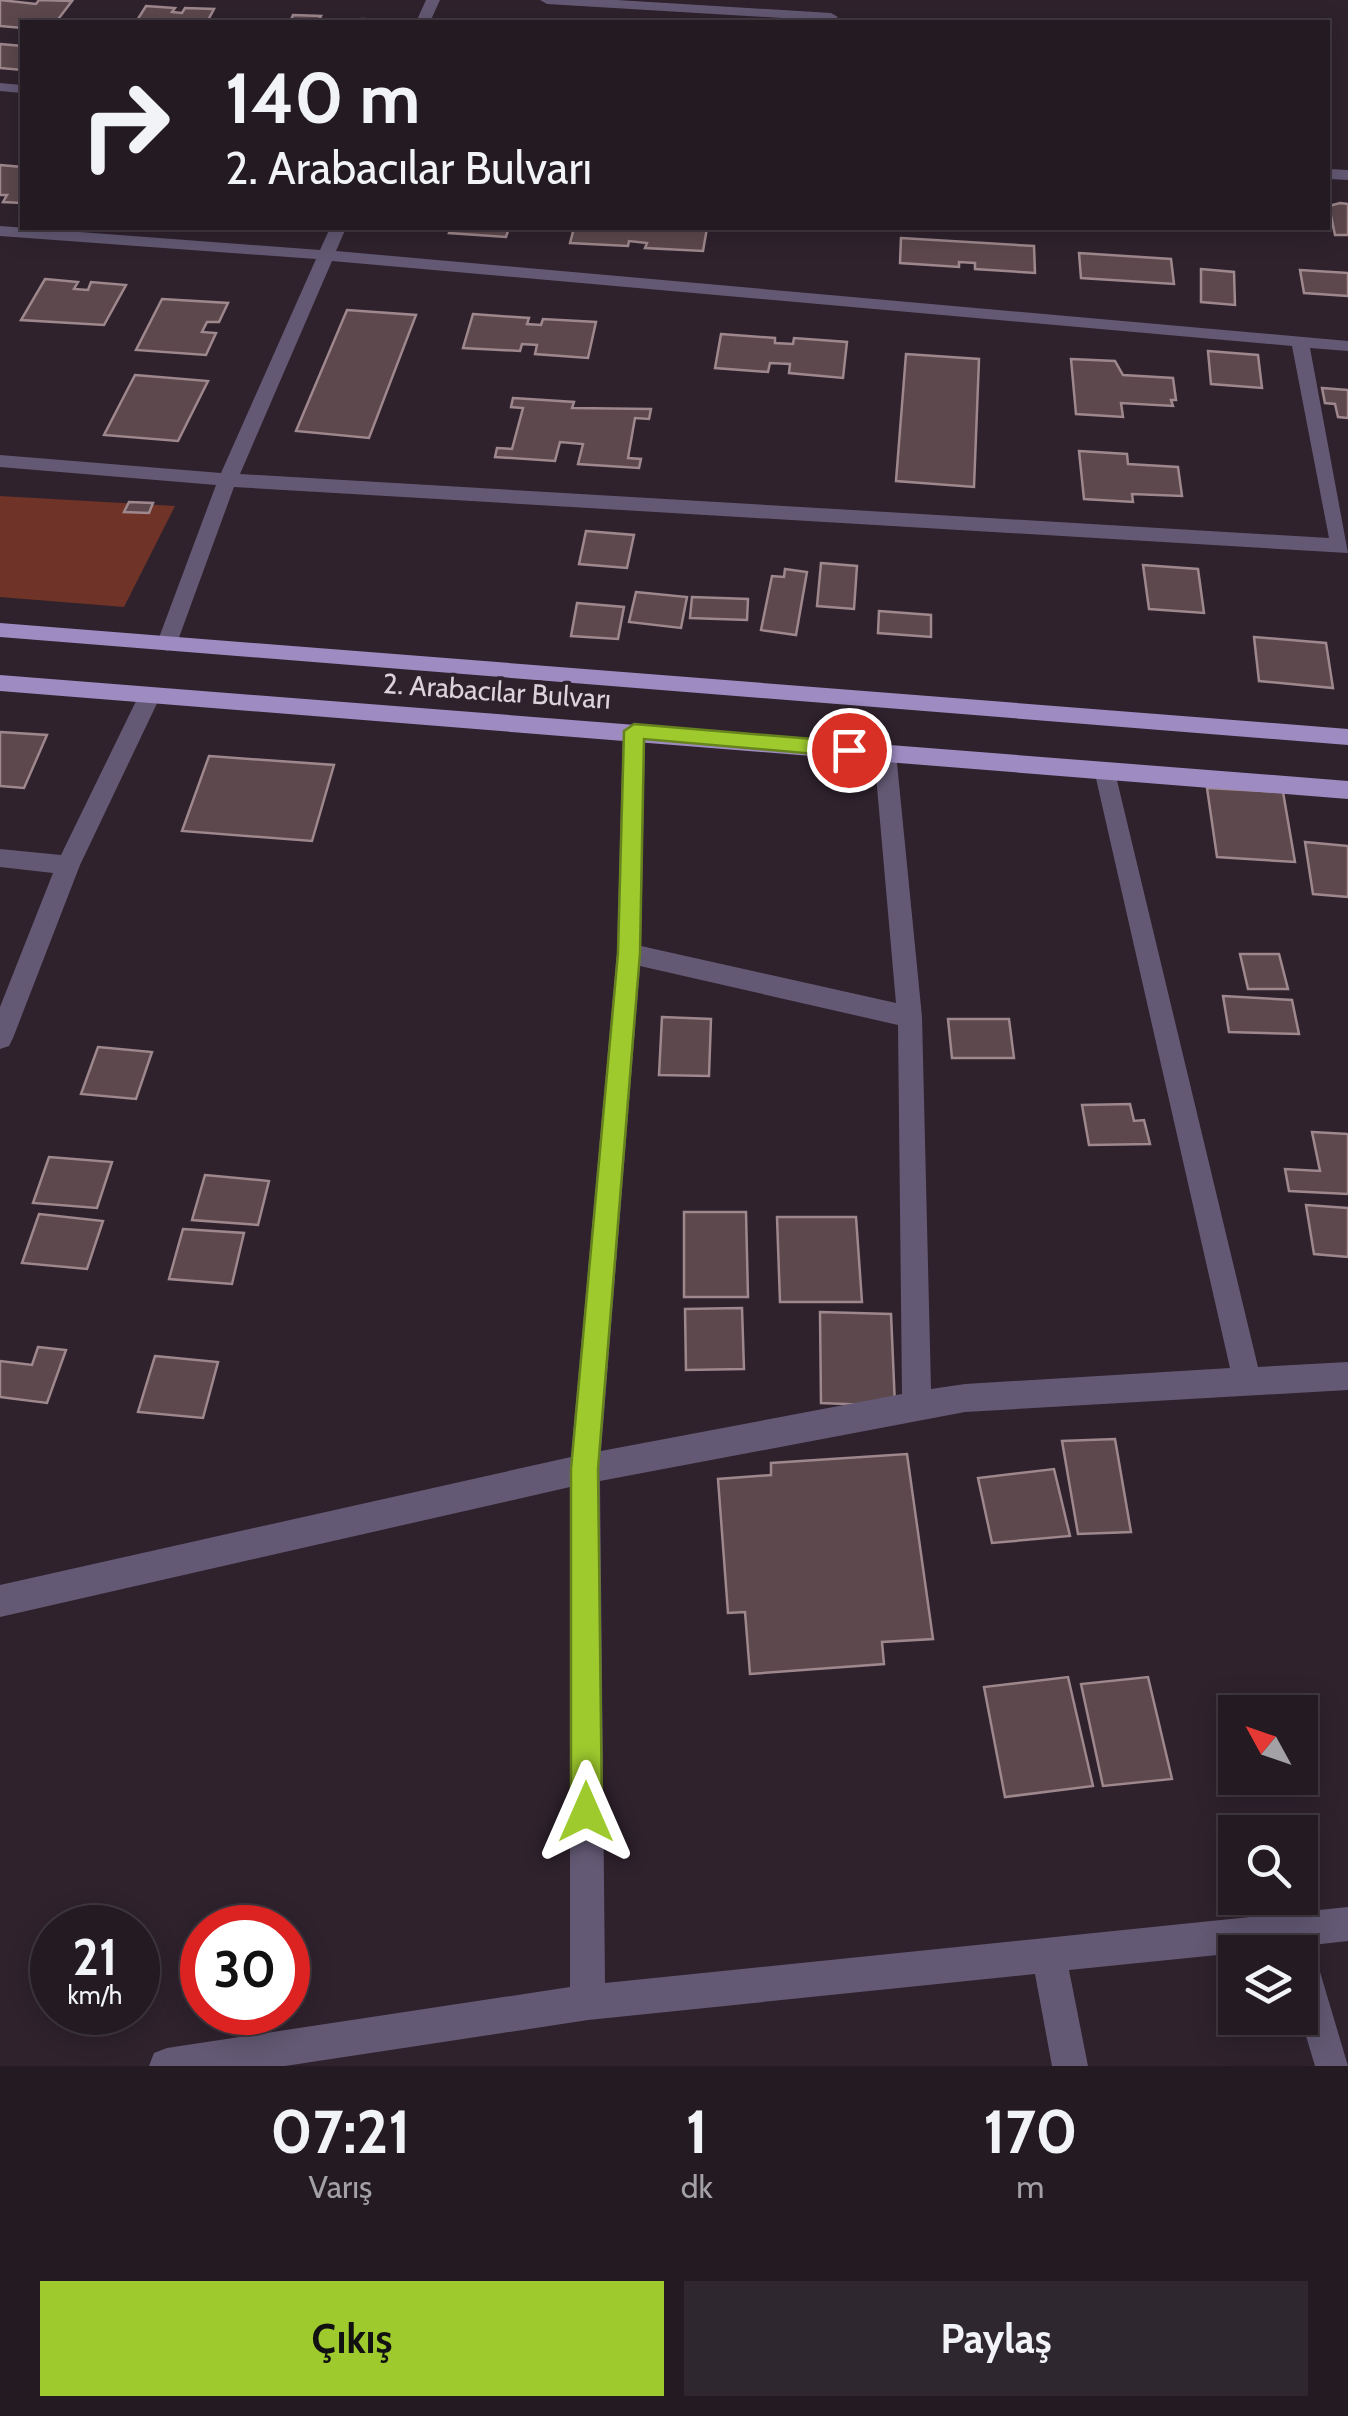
<!DOCTYPE html>
<html lang="tr">
<meta charset="utf-8">
<style>
:root{--surface:#231a22;--page:#2f272f;--text:#f1f3f6;--muted:#a3a1a5;--line:#403840;--accent:#9eca2e}
body{margin:0;font-family:Cabin,sans-serif;background:var(--page);color:var(--text);height:100vh;display:flex;flex-direction:column;font-size:38px;white-space:nowrap}
*{box-sizing:border-box;margin:0}
p{font-size:32px;color:var(--muted)}
.icon{flex:none;width:55px;height:55px;fill:none;stroke:currentColor;stroke-width:2;stroke-linecap:round;stroke-linejoin:round}
.map{position:relative;height:2066px;overflow:hidden}
.panel{display:flex;flex-direction:column;background:var(--surface);flex:1}
.panel>*{flex:none}
.hud{position:absolute;left:20px;top:20px;width:1310px;height:210px;border-radius:0px;box-shadow:0 5px 25px #0003,0 0 0 2px var(--line);background:#231a22;color:var(--text);overflow:hidden}
.needle{width:65px;rotate:310deg}
.buttons{position:absolute;left:1218px;top:1695px;display:grid;gap:20px}
.buttons a{display:grid;place-items:center;width:100px;height:100px;border-radius:0px;background:var(--surface);box-shadow:0 5px 25px #0003,0 0 0 2px var(--line);font-size:50px}
.speed{position:absolute;left:30px;top:1905px;display:flex;gap:20px;font-size:50px;font-weight:700;text-align:center}
.speed>*{display:grid;place-content:center;width:130px;height:130px;border-radius:50%;background:var(--surface);box-shadow:0 5px 25px #0003,0 0 0 2px var(--line);line-height:1}
.speed small{font-size:25px;font-weight:400}
.speed .limit{border:15px solid #d22;background:#fff;color:#111}
.pin{position:absolute;display:grid;place-items:center;width:85px;height:85px;color:#fff;margin:-42px;border:5px solid #fff;border-radius:50%;box-shadow:0 2px 10px #0007}
.me{position:absolute;width:110px;margin:-55px;rotate:0deg;stroke-linejoin:round;filter:drop-shadow(0 0 8px #0008)}
.turn{display:flex;align-items:center;gap:35px;height:210px;padding:0 40px;font-size:45px}
.turn .icon{width:130px;height:130px;stroke-width:2.5}
.turn b{display:block;font-size:70px;line-height:85px}
.eta{display:flex;justify-content:space-evenly;align-items:center;height:170px;text-align:center}
.eta b{font-size:60px;font-weight:700;line-height:70px}
.primary-button{display:flex;gap:20px;margin-top:auto;padding:20px 40px}
.primary-button a{flex:1;height:115px;border-radius:0px;background:var(--accent);color:#111;font-size:40px;font-weight:700;line-height:115px;text-align:center}
.primary-button a+a{background:var(--page);color:var(--text)}
.map>svg:first-child{display:block}
</style>
<div class="map">
<svg width="1348" height="2066" viewBox="0 0 1348 2066">
<rect width="100%" height="100%" fill="#2f222d"/>
<path fill="#703327" d="M0,496L175,506L124,607L0,597Z"/>
<path fill="#5c484d" stroke="#9e888d" stroke-width="2.5" d="M0,0L36,4L39,0L72,1L56,22H22V28L0,26Z
M146,6L175,8L172,12L182,13L185,8L214,9L207,22H136Z
M293,15L321,16L318,21L363,19L362,22H290Z
M0,44L22,46V70L0,68Z
M0,165L22,167V203L3,202L7,195H0Z
M1340,203L1348,204V235H1335L1329,206Z
M445,228H509L506,237L449,233L451,228Z
M574,228H707L703,251L645,248L647,243L629,241L628,246L570,243Z
M901,238L1034,246L1035,273L975,269V263L959,262V267L900,263Z
M1079,253L1171,259L1174,284L1081,278Z
M1201,269L1234,272L1235,305L1201,302Z
M1300,270L1348,273V296L1304,293Z
M45,279L78,282L74,289L88,290L91,282L126,285L104,325L21,320Z
M162,299L228,303L219,322H207L202,332L216,333L206,355L136,350Z
M347,310L416,315L369,438L296,431Z
M473,314L529,318L527,324L541,325L543,319L596,322L588,358L535,354L537,345L522,344L520,351L463,348Z
M721,334L775,338V343L793,344L794,338L847,342L843,378L789,373L790,364L770,363L768,372L715,368Z
M1208,351L1258,355L1262,388L1211,384Z
M906,354L979,359L974,487L896,481Z
M1071,359L1115,361L1123,375L1173,378L1176,400H1171L1173,406L1121,403L1123,417L1076,414Z
M135,375L208,381L178,441L104,435Z
M1322,388L1348,390V418L1338,417L1335,404L1325,403Z
M513,398L574,402L572,408L651,409L649,419L635,418L628,458L641,459L639,468L578,464L583,444L560,442L555,461L495,457L497,448L512,449L523,408L511,407Z
M1079,451L1127,454L1128,464L1178,467L1182,496L1132,494L1133,502L1084,499Z
M129,502L153,503L149,513L124,512Z
M586,531L634,535L627,568L579,564Z
M821,563L857,566L854,609L817,606Z
M1143,565L1198,569L1204,613L1149,609Z
M785,569L807,572L796,635L761,630L772,576L784,577Z
M636,592L687,597L681,628L629,622Z
M692,597L748,599L747,620L690,618Z
M577,603L624,607L618,639L571,636Z
M879,611L931,615V637L878,633Z
M1254,637L1326,643L1333,688L1259,681Z
M0,732L47,735L24,788L0,786Z
M209,756L334,765L312,841L182,831Z
M1207,788L1283,792L1295,862L1217,857Z
M1305,842L1348,846V897L1313,894Z
M1240,954H1279L1288,989H1248Z
M1223,996L1292,1000L1299,1034L1229,1032Z
M662,1017L711,1019L709,1076L659,1075Z
M948,1019H1009L1014,1058H952Z
M98,1047L152,1052L136,1099L81,1094Z
M1130,1104L1134,1121L1144,1120L1150,1144L1089,1145L1082,1105Z
M1312,1132L1348,1134V1194L1289,1191L1285,1169L1320,1171Z
M49,1157L112,1162L97,1208L33,1203Z
M205,1175L269,1181L258,1225L192,1220Z
M1306,1205L1348,1208V1257L1314,1254Z
M684,1212H746L748,1297H684Z
M39,1214L103,1221L87,1269L22,1263Z
M777,1217H856L862,1302H780Z
M183,1229L244,1233L232,1284L169,1279Z
M742,1308L744,1369L686,1370L685,1309Z
M820,1312L891,1314L895,1406L821,1403Z
M38,1347L66,1350L47,1403L0,1397V1361L32,1365Z
M155,1356L218,1362L203,1418L138,1412Z
M1115,1439L1131,1532L1078,1534L1062,1441Z
M907,1454L933,1639L882,1642L884,1664L750,1674L745,1612L728,1613L718,1479L771,1475V1463Z
M1054,1469L1070,1536L992,1543L978,1478Z
M1068,1677L1093,1786L1005,1797L984,1687Z
M1148,1677L1172,1779L1103,1786L1081,1684Z"/>
<g fill="none" stroke-linecap="round" stroke-linejoin="round">
<path fill="#635974" fill-rule="evenodd" d="M426,0H440L430,22H416Z
M540,0H617L831,13L838,17L831,21L547,4Z
M0,83L22,85V93L0,91Z
M1328,169L1348,170V180L1328,179Z
M0,226L320,250L330,228H346L336,251L1348,341V351L1310,348L1348,553L234,487L177,643L167,651L157,643L216,485L0,467V455L221,473L316,259L0,236ZM332,261L1292,346L1329,538L240,474Z
M150,687L161,695L80,865L13,1038L9,1046L0,1049V1007L53,873L0,867V849L61,855L139,695Z
M634,723L645,731L641,946L896,1003L874,753L885,745L896,753L922,1017L931,1389L965,1384L1230,1368L1095,774L1106,765L1114,768L1258,1367L1348,1362V1390L965,1412L600,1481L605,1983L1348,1907V1941L1312,1945L1348,2066H1315L1300,2016V1952H1284L1286,1948L1069,1970L1088,2066H1052L1035,1974L588,2020L285,2066H149L154,2053L167,2048L570,1987V1487L0,1617V1585L571,1457L617,953L623,731ZM640,966L898,1025L902,1394L601,1451Z"/>
<path fill="#9e8bc1" fill-rule="evenodd" d="M0,623L1348,729V745L0,637Z
M0,675L1348,781V799L0,691Z"/>
</g>
<path fill="#9eca2e" stroke="#67831e" stroke-width="2.5" d="M634,724L849,742L859,750L849,757L644,739L640,953L598,1469L602,1812L597,1822L586,1827L576,1822L571,1812V1469L618,953L624,731Z"/>
<g text-anchor="middle" stroke-width="8" stroke-linejoin="round" paint-order="stroke">
<g font-size="28" fill="#dbd2da" stroke="#2f222d">
<text transform="translate(497 691) rotate(4)" y="10">2. Arabacılar Bulvarı</text>
</g>
</g>
</svg>
<div class="buttons">
<a><svg class="needle" viewBox="-14 -14 28 28"><path d="M0-13l5 13h-10z" fill="#e53935"/><path d="M0 13l5-13h-10z" fill="#a3a1a5"/></svg></a>
<a><svg class="icon" aria-label="search" viewBox="0 0 24 24"><circle cx="10" cy="10" r="6"/><path d="M15 15l6 6"/></svg></a>
<a><svg class="icon" aria-label="layers" viewBox="0 0 24 24"><path d="M12 4l9 5-9 5-9-5zM3 14l9 5 9-5"/></svg></a>
</div>
<div class="speed"><div>21<small>km/h</small></div><div class="limit">30</div></div>
<div class="pin" style="left:849px;top:750px;background:#d93025"><svg class="icon" aria-label="arrive" viewBox="0 0 24 24"><path d="M6 21V4h12l-3 4 3 4H6"/></svg></div>
<svg class="me" style="left:586px;top:1812px" viewBox="-20 -20 40 40"><path d="M0-17L14 15 0 8-14 15z" fill="#9eca2e" stroke="#fff" stroke-width="4"/></svg>
<div class="hud">
<div class="turn"><svg class="icon" aria-label="right" viewBox="0 0 24 24"><path d="M7 20v-9h11M14 6l5 5-5 5"/></svg><div><b>140 m</b>2. Arabacılar Bulvarı</div></div>
</div>
</div>
<section class="panel">
<div class="eta">
<div><b>07:21</b><p>Varış</p></div>
<div><b>1</b><p>dk</p></div>
<div><b>170</b><p>m</p></div>
</div>
<div class="primary-button"><a>Çıkış</a><a>Paylaş</a></div>
</section>
